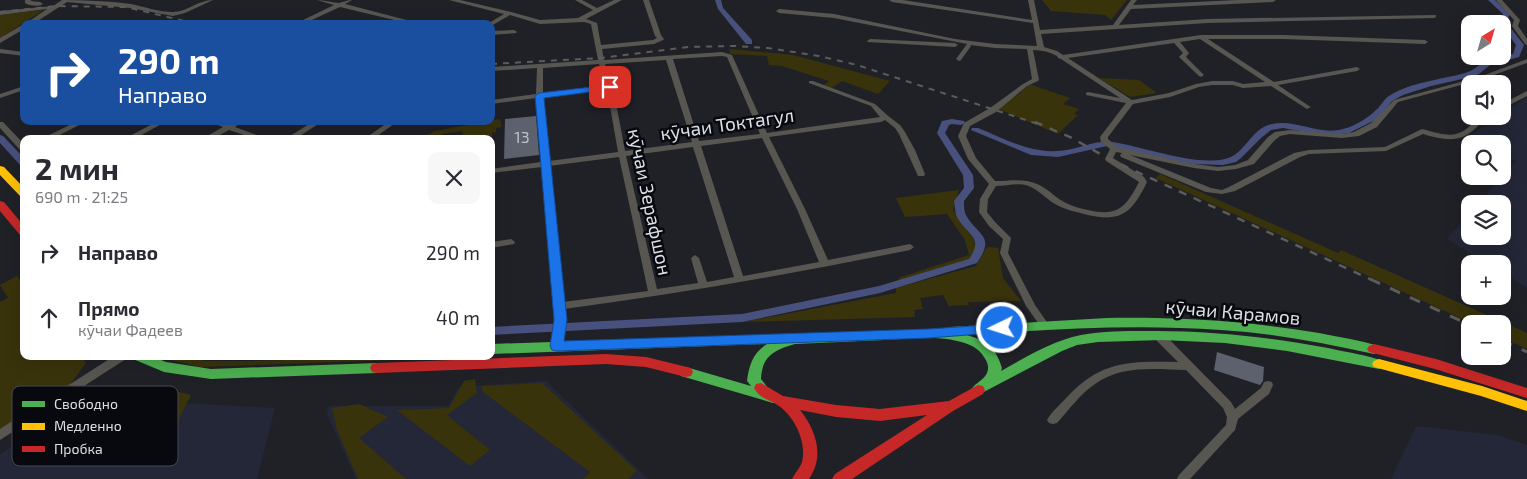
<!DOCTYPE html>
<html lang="ru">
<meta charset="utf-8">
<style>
:root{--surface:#fff;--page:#f7f7f7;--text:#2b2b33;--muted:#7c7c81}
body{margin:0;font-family:"Exo 2",sans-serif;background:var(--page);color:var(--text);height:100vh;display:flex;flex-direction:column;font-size:19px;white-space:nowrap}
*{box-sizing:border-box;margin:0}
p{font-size:16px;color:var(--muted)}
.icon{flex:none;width:28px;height:28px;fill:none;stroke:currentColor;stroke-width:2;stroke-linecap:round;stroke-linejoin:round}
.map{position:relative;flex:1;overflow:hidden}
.drawer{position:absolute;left:20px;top:135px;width:475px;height:225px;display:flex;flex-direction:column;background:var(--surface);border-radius:10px;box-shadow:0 5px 20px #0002}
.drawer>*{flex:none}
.hud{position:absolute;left:20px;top:20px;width:475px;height:105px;border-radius:10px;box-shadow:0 5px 20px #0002;background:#1a4fa0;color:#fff;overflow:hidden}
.needle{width:32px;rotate:37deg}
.buttons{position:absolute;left:1461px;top:15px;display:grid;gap:10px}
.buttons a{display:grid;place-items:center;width:50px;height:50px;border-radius:10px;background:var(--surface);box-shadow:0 5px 20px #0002;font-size:25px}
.pin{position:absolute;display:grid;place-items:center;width:42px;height:42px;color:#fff;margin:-21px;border-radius:10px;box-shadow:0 2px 8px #0006}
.me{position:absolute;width:55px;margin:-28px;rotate:266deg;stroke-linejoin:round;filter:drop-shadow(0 0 4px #0008)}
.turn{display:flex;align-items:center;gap:18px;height:105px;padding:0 15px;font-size:22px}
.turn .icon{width:65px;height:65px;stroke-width:2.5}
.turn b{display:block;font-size:35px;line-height:42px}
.round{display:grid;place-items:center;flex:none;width:52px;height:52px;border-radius:10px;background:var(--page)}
.head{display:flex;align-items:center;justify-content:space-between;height:85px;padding:0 15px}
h1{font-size:30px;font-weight:700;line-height:38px}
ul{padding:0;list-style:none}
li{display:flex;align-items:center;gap:15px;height:65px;padding:0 15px}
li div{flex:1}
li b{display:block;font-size:19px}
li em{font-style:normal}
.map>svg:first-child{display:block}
</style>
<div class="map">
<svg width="1527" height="479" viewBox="0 0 1527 479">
<rect width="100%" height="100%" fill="#202127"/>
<path fill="#232737" d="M1527,97V288L1503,273L1502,264H1487L1447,239L1470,213V236H1502V204H1478L1516,161L1503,154L1502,144H1484L1470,136L1499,116H1502L1503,114Z
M546,381L648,479H356L327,414L329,406H448L459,387Z
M92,398L275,408L257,479H0V454Z
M1416,426L1498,435L1527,445V479H1391Z"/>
<path fill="#39330c" d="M1042,0H1127L1111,20L1105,15L1051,11Z
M44,10L0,38V15Z
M729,49L793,55L890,81L878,94L842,81L832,88L824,85L829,81L782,66L769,65L767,56L730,54Z
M1099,78L1139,80L1157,93L1130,97Z
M1029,84L1070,98L1063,104L1079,109L1074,114L1078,115L1058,134L996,108L1019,94Z
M500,119L501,127L496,128V132L492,133V147L491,139H463L462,131L442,134L441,139H419L435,131Z
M1160,174L1338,253L1341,250L1527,333V349L1503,338L1502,324H1473L1156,178Z
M959,190L953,210C965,227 982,238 972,259L901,281L898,278L969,255L965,240L947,214L905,217L896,198Z
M987,247L998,248L1003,278L1021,301L968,302L969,305L949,306L943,295L920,298L923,309L914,310L915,317L743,322L896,293V288L976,266Z
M17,276L24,284V356H81L86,363L61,397L0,431V302L8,298L0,285Z
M156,356H175L206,361H242L448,356V358L199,367Z
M475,379L477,393L447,415L490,450L470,466L397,410L449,408L464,381Z
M542,383L637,471L628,479H583L590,472L483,392L481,386Z
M178,392L191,395L177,423H164L160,430L125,431L133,420L157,418Z
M359,404L388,417L359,438L406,479H358L337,430L332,408Z"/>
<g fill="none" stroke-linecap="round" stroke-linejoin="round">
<path fill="#48517d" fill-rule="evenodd" d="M715,0H721L723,8L752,40V44H746L718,9Z
M1488,0H1495L1510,14L1506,22L1524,45L1519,57L1490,65L1479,74L1471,77L1431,86L1403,95L1392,101L1382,114L1375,120L1349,133L1328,136L1283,128L1271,130L1261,138L1241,158L1236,162L1223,165L1192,164L1107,146L1058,157L1031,155L971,130L972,128H978C1003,138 1029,153 1057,151C1076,151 1095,139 1113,142C1144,147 1194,166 1225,159C1245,155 1251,128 1272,124C1296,119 1320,136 1343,129C1355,126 1368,118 1376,110C1381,106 1383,100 1389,96C1411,82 1440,80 1465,73C1473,71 1477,66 1484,62C1492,57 1504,56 1513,54L1516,45L1502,26V24L1500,22L1503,14Z
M952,119L964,121L965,123L961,125L952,124L949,125L945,133L973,175L974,188L964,201C964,206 964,213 967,217C980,237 995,236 977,263L880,293L742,322L491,335V327L742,314L879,286L969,259C985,237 966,234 957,217C955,213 955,206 954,201L964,188L963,175L937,133L942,121Z
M0,135L3,136L24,158V167L21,166L0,143Z"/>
</g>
<path fill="#5d606d" d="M536,116L539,155L504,159L505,119Z
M1217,352L1264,367L1263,381L1260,385L1214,370Z"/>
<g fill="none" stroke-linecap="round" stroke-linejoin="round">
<path fill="#575651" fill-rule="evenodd" d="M25,0H32L30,1L40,2L43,4C39,7 29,6 25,3Z
M62,0C85,0 108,1 131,4C145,7 159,12 173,12C187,12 198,0 213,0L185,13L173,16L130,8L67,2L33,24H25L47,9L0,15V11L53,6Z
M317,0C324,0 334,3 339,3C344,2 347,0 352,0L345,4L422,24H411L340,7L303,24H295L334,5Z
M449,0H460L511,12L540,20L578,18L593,10L575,0H582L597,8L614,0H622L586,19L597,23L601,45L653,40L657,38L655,36L643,0H649L661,35L664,39L663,40L654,44L602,49L604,60L722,52L732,55L767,133L880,117L871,106L809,83V81H813L875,104L887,115L900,125L905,132L915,150L925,174L924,176H918L899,134L895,128L885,120L881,122L769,137L805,209L828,260L910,244L914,247L910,250C795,273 680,294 564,309L565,320L562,346L561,349H553L552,346L555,320L542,167L491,173V169L541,162L536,98L491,104V100L536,94L537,68L491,71V67L598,60L591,24L584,22L540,24L510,15L491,26V24H488L489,23L504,14ZM722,56L727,57L760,134L699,141L673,59ZM666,60L692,142L625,151L613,87L605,64ZM599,64L606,85L543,93V68ZM607,89L618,152L549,161L543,98ZM762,138L797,209L819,262L743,276L701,146ZM693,147L734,277L707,282L699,258L695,255L691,258L698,283L657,289L626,156ZM619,157L648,291L563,302L549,166Z
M889,0H903L1032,20L1028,0H1034L1040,30L1113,25L1131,0H1137L1133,5L1237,0H1276L1273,2L1131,9L1119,25L1207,19L1436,15V17L1434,18L1207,23L1041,34L1044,47L1057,51L1063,55L1201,35H1283L1425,40L1428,42L1425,44L1283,39H1208L1274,82L1357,67L1360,69L1357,71L1278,85L1309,106L1311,107L1307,109L1271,86L1243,88L1233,85H1212L1199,87L1170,97L1133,104L1108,137V139L1117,147L1194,164L1218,167L1235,165L1248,160L1268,137L1275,132L1290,130L1342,134L1354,132L1371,123L1394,100L1479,77L1527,59V63L1483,79L1398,102L1377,127L1359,136L1342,138L1290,134L1280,136L1274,141L1254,164L1236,169L1218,171L1194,168L1130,155L1211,188L1222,190L1229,187L1294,153L1309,150L1385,147L1422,129C1449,136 1459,141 1479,116H1486C1467,142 1453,143 1423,134L1386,151L1309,154L1300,157L1235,191L1222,194L1206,192L1121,157L1120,155L1122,153L1116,152L1113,158L1144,177L1147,182C1133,211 1122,223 1088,215C1077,212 1065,210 1055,204C1045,198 1038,189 1026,185C1017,183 1005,186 996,186L988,199L987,212L995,222L1011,238L1008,253L1035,305L1049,325L1047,327H1041L1026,306L1000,253L1003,239L989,226L979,212L980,199L989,184L968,159L958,136L964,123L990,108L1023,84L1032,79L1027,49L995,48L970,45L971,46L961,60L959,61L956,59L967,44L834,18L779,13L776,11L779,9L834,14L955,39L995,44L1037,46L1033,23L892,2ZM1200,39L1265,82L1243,84L1233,81H1212L1196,84L1169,93L1132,100L1068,58L1174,43L1183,53L1179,57L1180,58L1199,76L1201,77L1204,75L1186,57L1189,53L1180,42ZM1033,50C1042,50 1050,52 1057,56L1058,58L1061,59L1120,98L1088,92L1086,93V95L1126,103L1100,137L1101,142L1110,149L1105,159L1106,161L1139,182C1126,207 1118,217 1088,210C1078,208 1068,205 1059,199C1052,194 1045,187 1037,184C1024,178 1010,181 995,181L976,158L966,136L970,126L996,112L1027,86L1038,81L1039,80Z
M1496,0H1502L1520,20L1518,26L1527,39V45L1525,44L1512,26L1514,20Z
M24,24V29L0,43V38Z
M514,30L517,32L516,33L491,35V31Z
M870,39L955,43L958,45L955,47L868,42L867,41Z
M0,49L24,52V56L0,53Z
M24,86V90L0,98V94Z
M1527,91V96L1502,109V104Z
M78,121H87L52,139H41Z
M158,121H167L134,139H124Z
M208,121H219L228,124L234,121H243L235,127L268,139H256L229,130L212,139H202L223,127Z
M314,121H323L295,139H285Z
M390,121H398L373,139H364Z
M0,122H3L24,144V150H20L0,128Z
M511,239L515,242L514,244L491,248V242Z
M1158,331L1162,332L1231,402L1235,409L1261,388L1264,382L1268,381L1272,382L1273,385L1269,394L1238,419L1235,430L1190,479H1177L1179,475L1226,425L1227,417L1223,408L1186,370C1155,369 1121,365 1095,384C1080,394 1069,410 1057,423L1053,424L1049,423L1047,420C1052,411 1061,404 1068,396C1102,360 1131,361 1178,362L1154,338L1153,335L1154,332Z
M114,356H127L126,359L0,440V429Z"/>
<path fill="#4caf50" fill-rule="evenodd" d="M1107,318C1178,317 1249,321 1319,333C1339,337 1359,340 1379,346L1381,349L1379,352L1374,354C1323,343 1272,333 1221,330C1136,324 1052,329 967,335C987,341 996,348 1002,368L1001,371C1026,357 1052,341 1081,335C1102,331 1124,331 1145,331C1207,330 1268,337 1328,348C1346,352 1366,355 1384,361L1386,364L1384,367L1379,369L1287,351L1225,343L1162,340L1098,342L1077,345L1062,351L978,395L973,394L971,390C976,381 989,379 988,366C987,359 979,349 972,346C946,334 912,339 884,340C854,341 825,343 795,344C774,350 762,356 761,379L768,388L766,391L778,394L780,398L778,402L773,403L681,376L679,372L681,368L686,367L751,386L747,381C749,365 753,353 767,344L491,354V344L783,334L788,336L795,334L929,329L944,331L950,327Z
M132,356H151L166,362L211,369L377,363L382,364L384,368L382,372L377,373L211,379L164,372L133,359Z"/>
<path fill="#ffc107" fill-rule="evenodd" d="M0,166L4,167L24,188V197L20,196L0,175Z
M1379,359L1482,386L1527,401V411L1481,396L1374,367L1372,364L1374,361Z"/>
<path fill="#c62828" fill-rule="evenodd" d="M0,201L4,202L24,226V236L20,235L0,211Z
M1374,344L1436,359L1527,388V398L1435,369L1369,352L1367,349L1369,346Z
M606,354L646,357L691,368L693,372L691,376L686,377L646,367L606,364L377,373L372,372L370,368L372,364L377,363Z
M761,383L783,396L836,405L880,409L949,401L978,385L983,386L985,390L983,394L953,411L852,479H832L835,474L927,415L880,421L836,417L800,410C816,430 825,456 809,479H792C795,473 800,468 802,462C807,443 795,417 779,406C770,399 761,400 754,388L756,384Z"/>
<path stroke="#5c5c5b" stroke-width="2" stroke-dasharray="6 6" stroke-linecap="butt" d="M0,12L57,6L126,7L197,24
M491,64L600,58L688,47L736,46L768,48L819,56L857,65L1038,124"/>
<path stroke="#5c5c5b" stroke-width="2.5" stroke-dasharray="8 8" stroke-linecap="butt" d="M1035,122L1072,138L1109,159L1372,280"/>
<path stroke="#5c5c5b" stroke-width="3" stroke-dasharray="11 11" stroke-linecap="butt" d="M1370,279L1470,325
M1502,340L1527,352"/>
</g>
<path fill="#1a73e8" stroke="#114b97" d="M610,85L614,87L613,89L544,98L567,320L564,341L929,329L1002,324L1006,325L1008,328L1006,332L929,338L557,351L552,350L550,346L554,320L535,96L539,93Z"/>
<g text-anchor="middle" stroke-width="5" stroke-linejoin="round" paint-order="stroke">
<g font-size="16" fill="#bdbfc8">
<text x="522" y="143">13</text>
</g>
<g font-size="19" fill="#dddfe7" stroke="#08090e">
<text transform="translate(727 124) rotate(-8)" y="7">кӯчаи Токтагул</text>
<text transform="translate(650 202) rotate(78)" y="7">кӯчаи Зерафшон</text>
<text transform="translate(1233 312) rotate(5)" y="7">кӯчаи Карамов</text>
</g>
</g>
<rect x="12" y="386" width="166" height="80" rx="8" fill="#08090e" stroke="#48494f" stroke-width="1"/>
<rect x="22" y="401" width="23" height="6" fill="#4caf50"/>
<rect x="22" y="423" width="23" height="7" fill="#ffc107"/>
<rect x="22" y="446" width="23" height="6" fill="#c62828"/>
<g font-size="14" fill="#dddfe7">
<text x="54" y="409">Свободно</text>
<text x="54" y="431">Медленно</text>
<text x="54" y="454">Пробка</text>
</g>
</svg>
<div class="buttons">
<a><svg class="needle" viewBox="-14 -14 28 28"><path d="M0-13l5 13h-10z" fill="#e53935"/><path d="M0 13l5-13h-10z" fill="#7c7c81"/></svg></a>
<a><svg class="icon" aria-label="sound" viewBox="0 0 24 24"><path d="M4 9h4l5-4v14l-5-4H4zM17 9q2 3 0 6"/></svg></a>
<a><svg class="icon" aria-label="search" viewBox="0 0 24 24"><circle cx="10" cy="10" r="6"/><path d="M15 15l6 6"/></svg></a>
<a><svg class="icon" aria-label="layers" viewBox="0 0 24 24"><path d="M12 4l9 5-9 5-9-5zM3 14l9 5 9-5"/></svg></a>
<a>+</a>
<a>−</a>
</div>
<div class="pin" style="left:610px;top:87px;background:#d93025"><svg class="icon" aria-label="arrive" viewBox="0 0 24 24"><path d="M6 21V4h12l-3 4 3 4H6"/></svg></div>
<svg class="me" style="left:1002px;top:328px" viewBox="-20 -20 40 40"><circle r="17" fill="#1a73e8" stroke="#fff" stroke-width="3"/><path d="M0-11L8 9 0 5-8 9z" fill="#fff"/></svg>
<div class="hud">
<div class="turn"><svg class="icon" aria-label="right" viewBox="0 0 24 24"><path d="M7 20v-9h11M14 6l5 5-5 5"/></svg><div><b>290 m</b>Направо</div></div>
</div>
<section class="drawer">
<div class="head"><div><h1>2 мин</h1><p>690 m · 21:25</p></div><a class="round"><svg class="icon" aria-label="close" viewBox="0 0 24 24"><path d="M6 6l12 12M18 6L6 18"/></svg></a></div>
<ul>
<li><svg class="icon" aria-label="right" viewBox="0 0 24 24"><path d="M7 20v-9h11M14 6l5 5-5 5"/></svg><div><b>Направо</b></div><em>290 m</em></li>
<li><svg class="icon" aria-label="ahead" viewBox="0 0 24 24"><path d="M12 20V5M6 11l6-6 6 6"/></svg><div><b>Прямо</b><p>кӯчаи Фадеев</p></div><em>40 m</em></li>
</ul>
</section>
</div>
